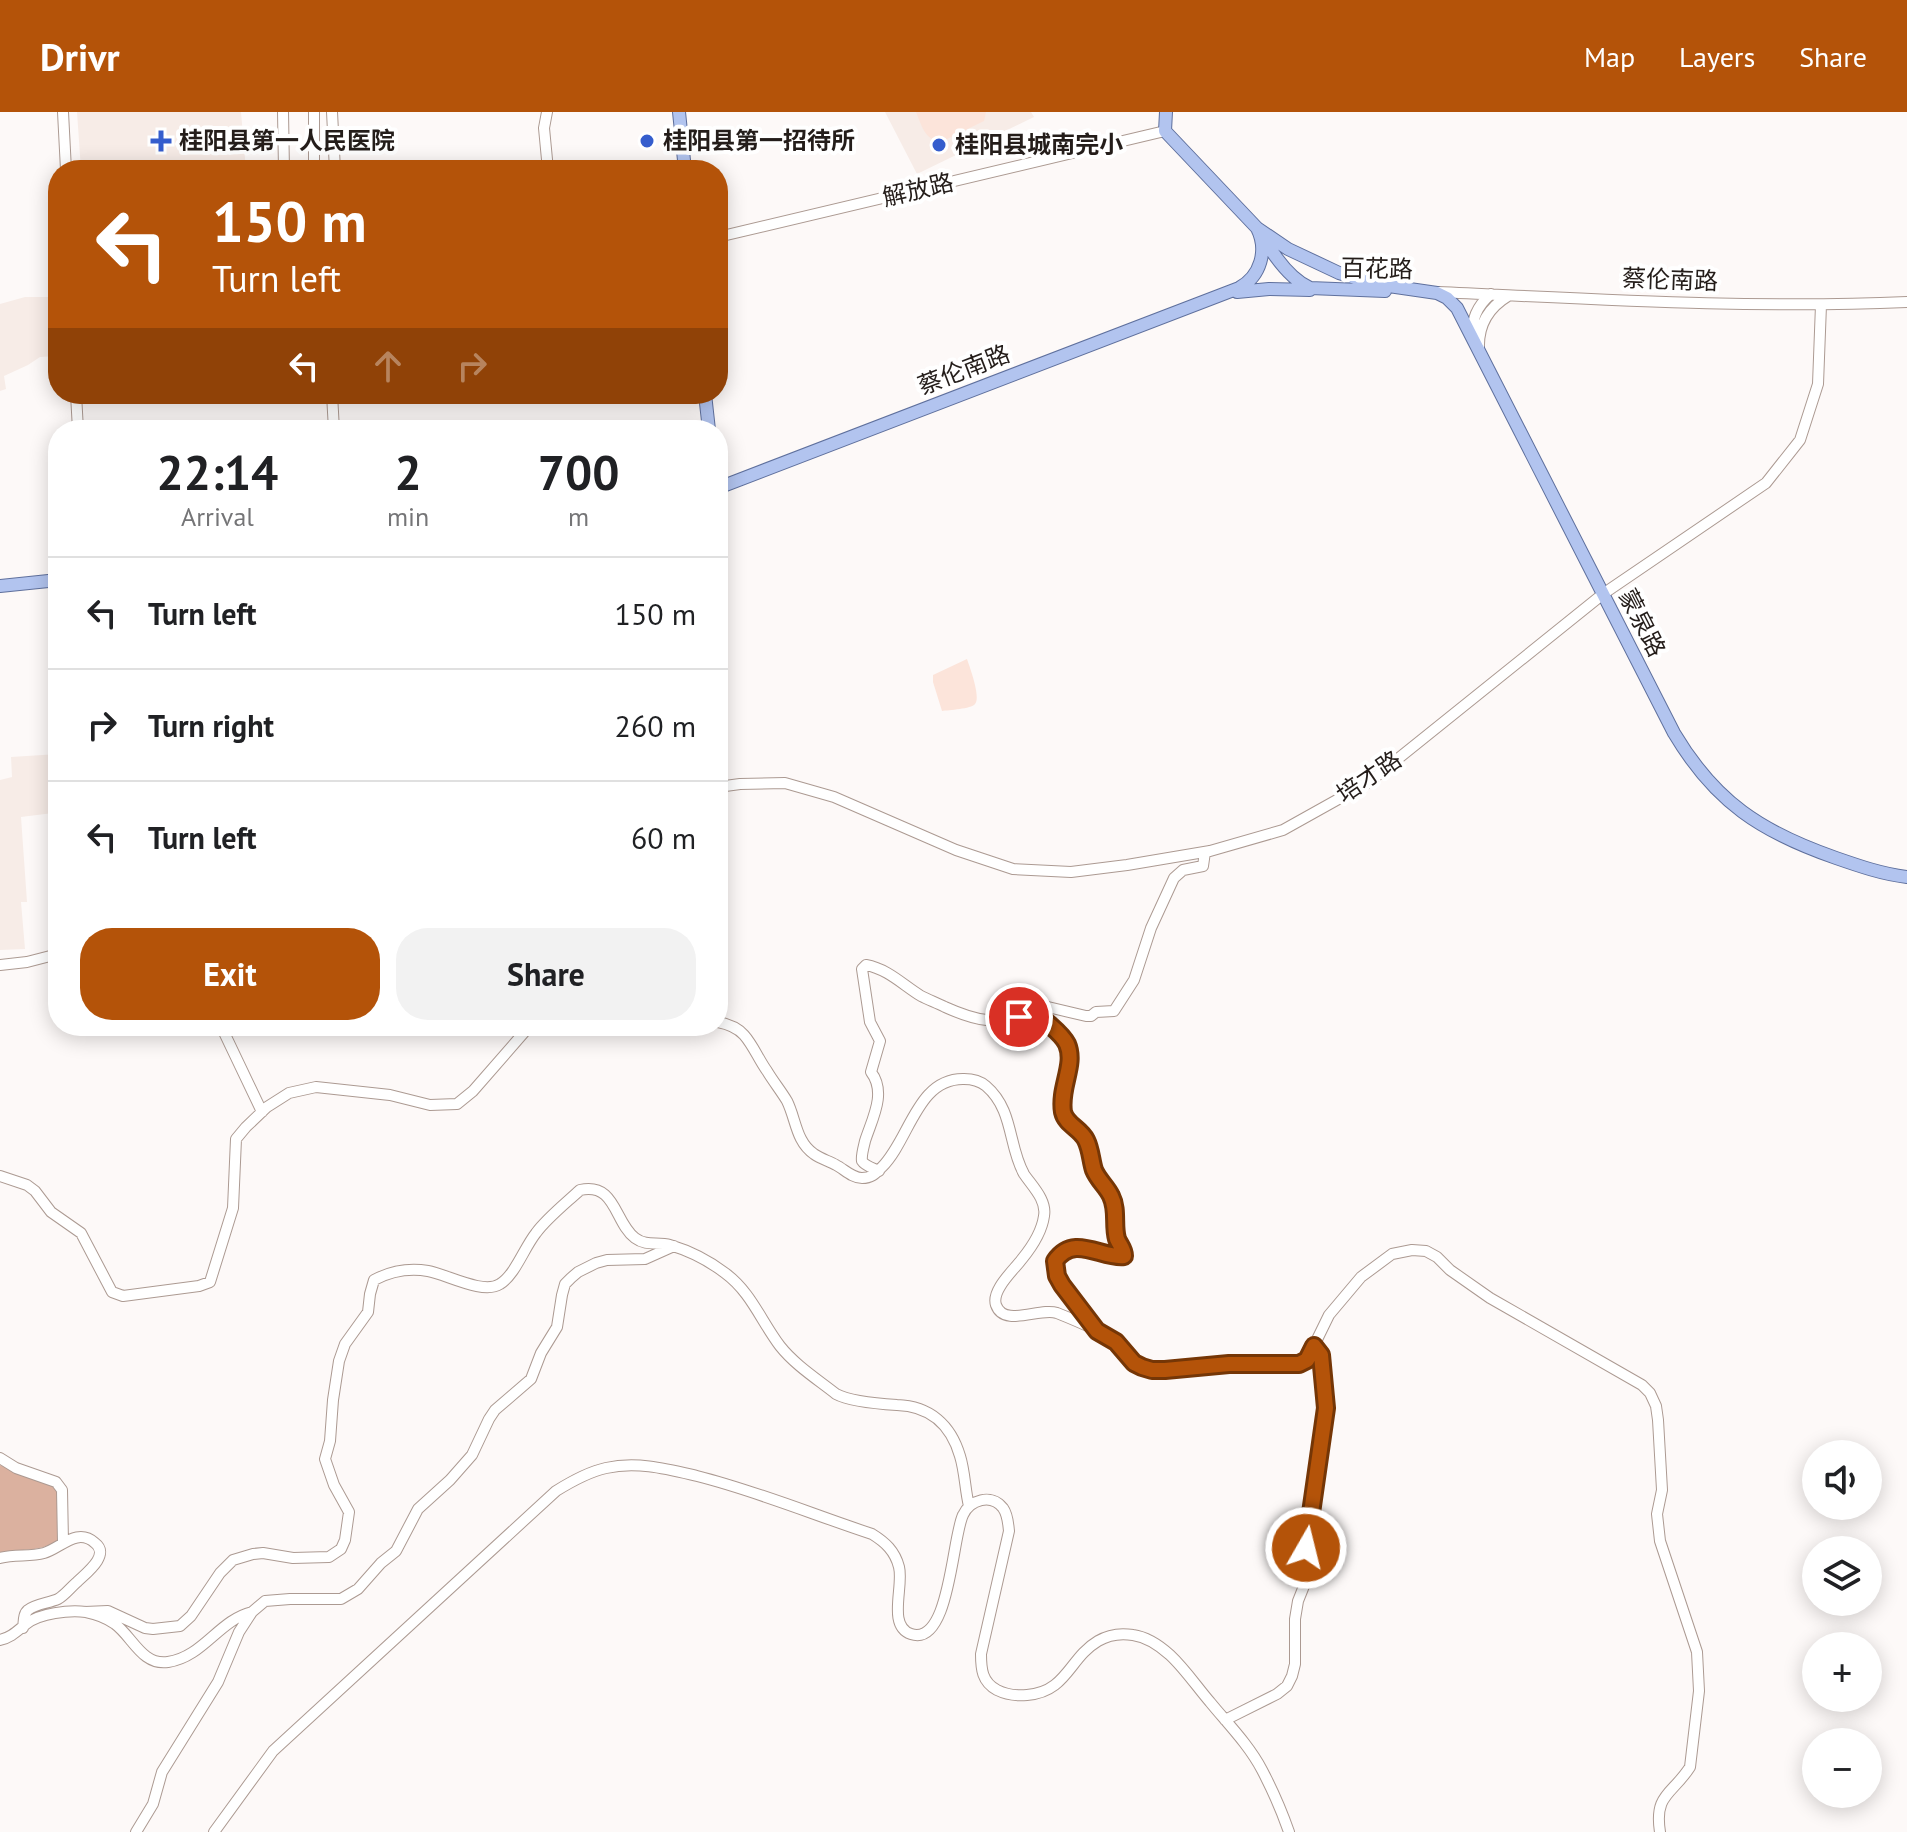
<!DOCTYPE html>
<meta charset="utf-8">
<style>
:root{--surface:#fff;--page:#f2f2f2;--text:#202124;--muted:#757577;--line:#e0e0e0;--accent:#b45309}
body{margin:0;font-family:"PT Sans","Noto Sans SC",sans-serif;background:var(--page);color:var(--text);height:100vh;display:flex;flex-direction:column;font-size:30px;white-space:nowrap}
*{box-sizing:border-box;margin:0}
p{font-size:26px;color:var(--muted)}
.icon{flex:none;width:44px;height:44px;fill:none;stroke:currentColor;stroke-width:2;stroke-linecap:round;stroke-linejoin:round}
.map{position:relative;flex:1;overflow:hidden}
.side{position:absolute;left:48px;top:308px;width:680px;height:616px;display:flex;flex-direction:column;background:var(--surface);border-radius:32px;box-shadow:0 4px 20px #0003}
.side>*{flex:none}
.hud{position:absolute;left:48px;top:48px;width:680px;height:244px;border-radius:32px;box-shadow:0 4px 20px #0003;background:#b45309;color:#fff;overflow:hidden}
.controls{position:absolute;left:1802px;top:1328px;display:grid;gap:16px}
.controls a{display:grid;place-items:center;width:80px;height:80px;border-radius:50%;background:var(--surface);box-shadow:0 4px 20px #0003;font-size:40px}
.pin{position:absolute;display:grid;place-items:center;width:68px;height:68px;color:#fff;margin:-34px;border:4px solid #fff;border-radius:50%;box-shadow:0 2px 8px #0007}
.me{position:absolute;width:88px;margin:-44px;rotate:8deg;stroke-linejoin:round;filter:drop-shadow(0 0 6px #0008)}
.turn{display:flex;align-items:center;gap:28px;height:168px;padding:0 32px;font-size:36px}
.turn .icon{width:104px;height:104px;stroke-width:2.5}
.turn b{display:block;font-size:56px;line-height:68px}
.lanes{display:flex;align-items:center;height:76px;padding:0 32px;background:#0003;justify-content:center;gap:40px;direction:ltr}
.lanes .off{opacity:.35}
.eta{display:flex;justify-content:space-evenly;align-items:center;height:136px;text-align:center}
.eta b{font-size:48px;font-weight:700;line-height:56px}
.cta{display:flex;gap:16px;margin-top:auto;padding:16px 32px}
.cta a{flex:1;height:92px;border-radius:32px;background:var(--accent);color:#fff;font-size:32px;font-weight:700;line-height:92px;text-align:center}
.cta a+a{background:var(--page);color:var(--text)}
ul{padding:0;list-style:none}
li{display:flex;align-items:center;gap:24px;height:112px;padding:0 32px;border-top:2px solid var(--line)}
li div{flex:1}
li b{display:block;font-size:30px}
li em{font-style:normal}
header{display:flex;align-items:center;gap:48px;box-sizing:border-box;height:112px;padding:0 40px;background:var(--accent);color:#fff}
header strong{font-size:38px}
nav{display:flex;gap:44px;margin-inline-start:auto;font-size:28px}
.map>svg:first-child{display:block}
</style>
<header>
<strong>Drivr</strong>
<nav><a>Map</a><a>Layers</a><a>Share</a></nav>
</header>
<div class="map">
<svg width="1907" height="1720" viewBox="0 0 1907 1720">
<rect width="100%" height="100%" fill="#fdf9f8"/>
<path fill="#f7ece7" d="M77,0H241L246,58H81Z
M885,0H1031L1034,5L917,62Z
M25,185H58V244L40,245L28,253L4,264L6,277L0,279V192Z
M58,642V696L54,697L53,701L21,705L27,790H21L25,837L0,838V668L12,665L11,645Z"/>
<path fill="#fce4da" d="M916,0H986L984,9L943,29C925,30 922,14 916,0Z
M967,547C970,556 981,585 975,592C971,597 949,598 942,599L933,570V563Z"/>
<path fill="#dbb19f" d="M0,1353L53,1374L58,1380L59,1427C41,1441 21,1436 0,1441Z"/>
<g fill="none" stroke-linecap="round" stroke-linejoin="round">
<defs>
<path id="minor" d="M63,0L66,58
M283,0L284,58
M314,0V58
M332,0L335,58
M547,0L544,16L548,58
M718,125L1165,19
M1438,180C1594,187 1750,197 1907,190
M1473,226C1471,207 1477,194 1491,182
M1479,237C1478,214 1488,196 1508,184
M76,282L78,318
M332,282L334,318
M718,675L740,672L785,671L834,685L956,738L1013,757L1071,760L1127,753L1210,739L1283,718L1369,670L1603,482L1766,371L1800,328L1818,272L1821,193
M0,853L27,850L58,842
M1030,900L1038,895H1048L1086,904H1091L1096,900L1114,899L1134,868L1151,816L1174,766L1183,758L1203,754L1205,740
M718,910C728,912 737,915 744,923C753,933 759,948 767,959C773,969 781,979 787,989C796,1007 796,1030 814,1042C821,1047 829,1049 836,1053C844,1057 852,1066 862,1066C872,1066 876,1061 882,1055C910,1027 917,966 964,967C972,967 980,969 986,974C1014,998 1008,1034 1024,1062C1032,1074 1047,1088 1044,1104C1042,1119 1031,1136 1022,1147C1014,1158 991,1178 996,1193C1004,1216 1040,1195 1057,1201C1072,1207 1105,1221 1116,1230C1130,1242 1134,1256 1154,1258C1179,1261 1206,1253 1232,1252C1254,1252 1276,1254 1299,1252L1307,1248L1329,1203L1361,1165L1392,1142L1412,1138L1426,1139L1437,1145L1450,1158L1490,1186L1642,1273L1650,1281L1656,1294L1658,1308L1662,1378L1657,1402L1660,1429L1697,1540L1699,1579L1690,1655C1672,1683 1654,1682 1660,1720
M221,914L262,1000
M879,1059C873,1056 865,1054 862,1049C861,1043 864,1034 865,1029C872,1007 887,981 871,960L880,929L870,910L862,857L866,853C888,857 903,873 921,884C929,888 937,891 945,895C976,909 997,914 1030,900C1041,904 1062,922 1067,932C1076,954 1059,975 1063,1000C1066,1013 1080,1016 1086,1028C1091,1038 1090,1049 1094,1058C1098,1068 1107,1075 1111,1084C1118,1098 1113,1114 1117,1127C1120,1134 1124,1137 1124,1144C1102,1147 1074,1121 1055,1149C1057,1178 1081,1197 1097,1219
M0,1064L27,1073L35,1079L51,1100L81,1121L112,1180L123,1184L199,1174L210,1170L233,1096L236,1027L246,1015L267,995L289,981L316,975L390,983L430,993L457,992L473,979L527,917L532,914
M0,1346L16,1356L56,1370L62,1378L63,1430
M0,1446C15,1442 30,1445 44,1441C61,1436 77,1415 95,1431C111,1443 85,1462 77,1470C70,1476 65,1483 58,1487C49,1491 35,1492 28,1498C23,1502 24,1510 23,1516
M85,1500L108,1499L145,1516L153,1517L180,1514L191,1504L220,1461L233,1448L253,1442L263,1441L293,1446L329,1445L341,1437L345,1428L349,1400L334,1373L325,1347L330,1329L333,1288L339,1249L345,1232L368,1200L370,1182L374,1168C391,1159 410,1156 428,1159C446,1162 483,1183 500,1172C515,1163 524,1136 536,1121C547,1106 566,1091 580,1078C616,1070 614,1110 635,1126C647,1135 658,1129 670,1133C690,1139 708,1148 725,1161C751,1180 761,1209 780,1234C795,1253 817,1267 836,1282C849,1289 881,1292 897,1293C930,1294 951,1313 960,1344C965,1360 965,1378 969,1394
M0,1528C12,1525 17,1519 26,1512C40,1501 69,1498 86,1500C96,1502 107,1506 115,1512C132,1524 142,1554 168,1550C203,1545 219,1508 252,1500
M1225,1608L1277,1582L1287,1574L1292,1564L1295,1552V1507L1298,1489L1306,1469V1436L1326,1296L1321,1243L1314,1234
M136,1720L153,1692L162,1660L218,1570L239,1520L252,1500L265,1489L290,1487H341L358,1477L381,1451L396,1439L418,1397L450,1368L472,1343L489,1307L495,1298L531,1267L541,1241L557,1215L562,1183L565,1172L571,1166L578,1160L596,1151L607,1148L645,1147L674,1134
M214,1720L273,1639L556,1379C572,1369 588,1360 606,1356C637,1349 667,1357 697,1364C757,1379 814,1403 872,1422C885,1430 895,1439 899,1455C904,1474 887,1514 911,1522C950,1535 952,1425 963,1403C970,1388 991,1381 1003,1396C1008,1403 1008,1411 1009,1419L981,1542C981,1557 982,1570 997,1578C1007,1583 1016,1584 1027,1583C1067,1580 1069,1546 1098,1529C1108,1523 1121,1521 1133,1523C1147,1525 1160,1534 1170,1543C1185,1557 1197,1575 1210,1590C1228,1612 1249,1633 1262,1658C1272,1677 1282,1700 1289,1720"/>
<path id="major" d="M679,0L685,58
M1166,0L1165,19L1257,116L1288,137L1339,161L1375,172L1437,181L1447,186L1457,196L1674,621C1715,690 1761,720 1836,746C1859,754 1882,762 1907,765
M1263,125C1274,144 1290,167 1310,176L1385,179
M1237,180L1269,177L1310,178
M705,282L709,318
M718,376L1239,176C1261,164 1268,138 1257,116
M0,474L58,468"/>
</defs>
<use href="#minor" stroke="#ac9a92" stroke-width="12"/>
<use href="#major" stroke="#5f709d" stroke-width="14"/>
<use href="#minor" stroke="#fff" stroke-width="10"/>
<use href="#major" stroke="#b2c4ef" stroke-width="12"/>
</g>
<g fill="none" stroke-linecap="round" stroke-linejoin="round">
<defs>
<path id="route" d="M1019,905L1030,900C1041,904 1062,922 1067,932C1076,953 1059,975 1063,1000C1066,1013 1080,1016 1086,1028C1091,1038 1091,1049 1094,1058C1098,1068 1107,1075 1111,1084C1118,1098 1113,1113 1117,1127C1120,1134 1124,1137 1124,1144C1102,1147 1074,1121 1055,1149L1057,1164L1062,1173L1097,1219L1116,1230L1134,1251L1142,1255L1152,1258H1165L1229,1252H1299L1307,1248L1314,1234L1321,1243L1326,1296L1306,1436"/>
</defs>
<use href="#route" stroke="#753606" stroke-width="20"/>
<use href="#route" stroke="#b45309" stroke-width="14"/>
</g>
<g fill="#355dcd" stroke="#fff" stroke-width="3">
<path d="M157 17h8v8h8v8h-8v8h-8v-8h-8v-8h8z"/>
<circle cx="647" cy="29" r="8"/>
<circle cx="939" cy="33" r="8"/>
</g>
<g text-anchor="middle" stroke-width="8" stroke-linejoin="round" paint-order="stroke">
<g font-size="24" font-weight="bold" fill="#241d1a" stroke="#fff" text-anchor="start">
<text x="179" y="37">桂阳县第一人民医院</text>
<text x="663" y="37">桂阳县第一招待所</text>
<text x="955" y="41">桂阳县城南完小</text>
</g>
<g font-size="24" fill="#241d1a" stroke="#fff">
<text transform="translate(918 78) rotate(-13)" y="8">解放路</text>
<text transform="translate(1377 157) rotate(1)" y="8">百花路</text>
<text transform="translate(1670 168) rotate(2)" y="8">蔡伦南路</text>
<text transform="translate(964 258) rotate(-21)" y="8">蔡伦南路</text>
<text transform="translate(1642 511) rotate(63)" y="8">蒙泉路</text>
<text transform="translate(1369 665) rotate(-34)" y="8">培才路</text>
</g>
</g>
</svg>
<div class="controls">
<a><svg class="icon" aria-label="sound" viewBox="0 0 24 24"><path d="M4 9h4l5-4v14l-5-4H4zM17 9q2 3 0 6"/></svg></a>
<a><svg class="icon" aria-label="layers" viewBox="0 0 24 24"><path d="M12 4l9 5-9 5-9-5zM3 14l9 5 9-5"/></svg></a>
<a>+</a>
<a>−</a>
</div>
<div class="pin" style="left:1019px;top:905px;background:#d93025"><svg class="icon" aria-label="arrive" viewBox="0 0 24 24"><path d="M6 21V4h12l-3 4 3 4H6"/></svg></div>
<svg class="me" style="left:1306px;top:1436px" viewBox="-20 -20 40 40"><circle r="17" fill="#b45309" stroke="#fff" stroke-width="3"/><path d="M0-11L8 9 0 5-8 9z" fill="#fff"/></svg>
<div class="hud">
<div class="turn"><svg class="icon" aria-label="left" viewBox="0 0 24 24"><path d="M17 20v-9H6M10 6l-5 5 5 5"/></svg><div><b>150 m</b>Turn left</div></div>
<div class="lanes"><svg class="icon" aria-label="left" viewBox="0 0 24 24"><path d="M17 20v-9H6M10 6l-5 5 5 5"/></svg><svg class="icon off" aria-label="ahead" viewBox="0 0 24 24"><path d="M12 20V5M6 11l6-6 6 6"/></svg><svg class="icon off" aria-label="right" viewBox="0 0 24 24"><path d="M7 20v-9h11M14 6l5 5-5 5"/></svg></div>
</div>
<section class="side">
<div class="eta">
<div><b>22:14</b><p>Arrival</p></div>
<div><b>2</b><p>min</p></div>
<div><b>700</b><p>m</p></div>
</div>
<ul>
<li><svg class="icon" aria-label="left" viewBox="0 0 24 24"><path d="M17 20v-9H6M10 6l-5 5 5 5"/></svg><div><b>Turn left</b></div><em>150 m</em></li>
<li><svg class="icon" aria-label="right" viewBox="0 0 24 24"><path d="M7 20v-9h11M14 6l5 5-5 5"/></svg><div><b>Turn right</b></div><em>260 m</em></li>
<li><svg class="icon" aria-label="left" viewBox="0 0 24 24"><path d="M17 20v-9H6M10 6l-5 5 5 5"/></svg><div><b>Turn left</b></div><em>60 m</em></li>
</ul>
<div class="cta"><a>Exit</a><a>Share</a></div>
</section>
</div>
